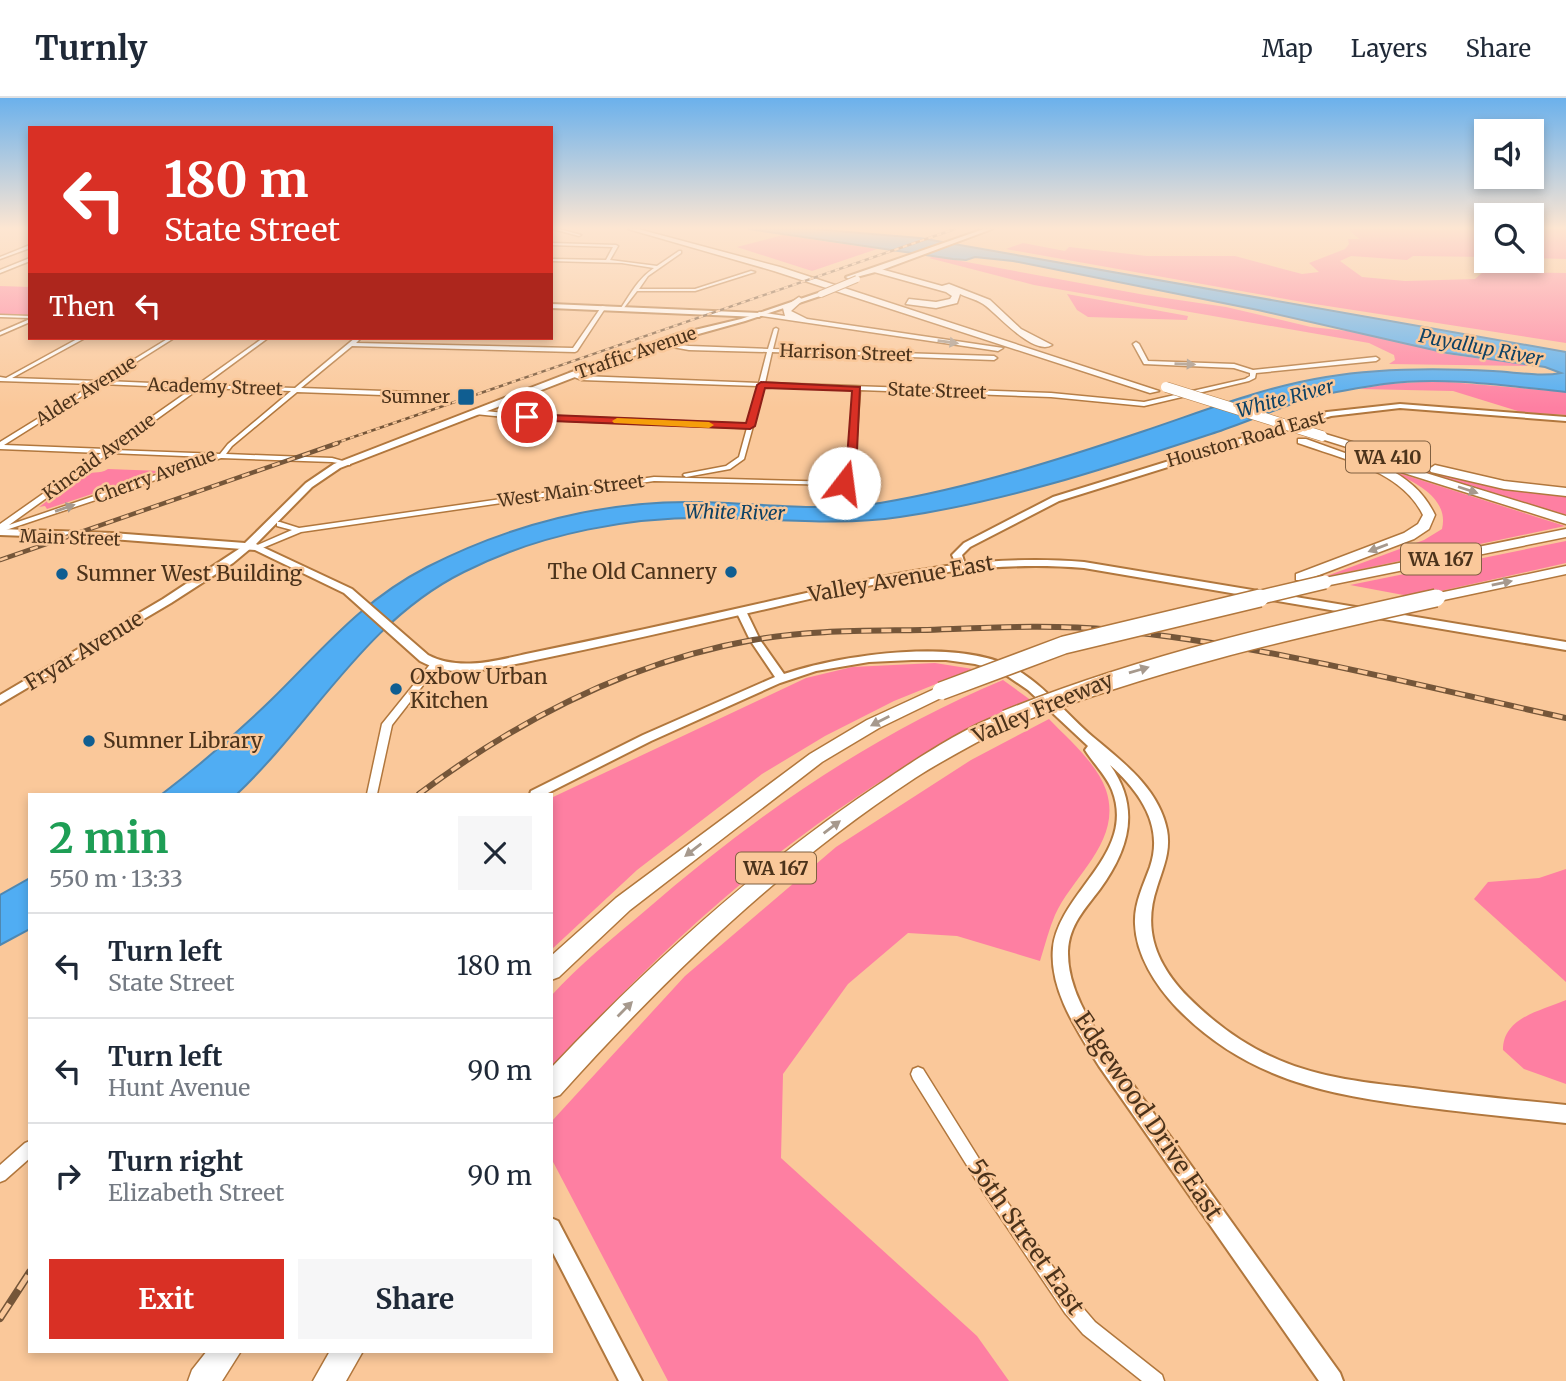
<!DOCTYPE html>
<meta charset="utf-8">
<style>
:root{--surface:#fff;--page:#f6f6f7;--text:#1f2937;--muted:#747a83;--line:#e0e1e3;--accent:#d93025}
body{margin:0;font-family:Merriweather,serif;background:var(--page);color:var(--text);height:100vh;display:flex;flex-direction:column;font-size:26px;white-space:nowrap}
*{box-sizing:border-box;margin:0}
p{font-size:23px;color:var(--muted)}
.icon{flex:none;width:38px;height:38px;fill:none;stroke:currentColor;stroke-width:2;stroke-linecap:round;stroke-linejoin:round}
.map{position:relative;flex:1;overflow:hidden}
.side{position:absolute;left:28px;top:695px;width:525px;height:560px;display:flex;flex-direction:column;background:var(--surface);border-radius:0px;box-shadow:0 4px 10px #0003}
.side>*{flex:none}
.banner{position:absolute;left:28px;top:28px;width:525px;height:214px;border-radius:0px;box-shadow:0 4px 10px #0003;background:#d93025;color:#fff;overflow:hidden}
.controls{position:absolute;left:1474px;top:21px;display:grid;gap:14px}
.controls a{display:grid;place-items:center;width:70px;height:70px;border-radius:0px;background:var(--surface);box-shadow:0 4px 10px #0003;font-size:35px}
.pin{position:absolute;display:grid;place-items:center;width:60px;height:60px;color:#fff;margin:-30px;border:4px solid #fff;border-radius:50%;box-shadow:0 2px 7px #0007}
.me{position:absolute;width:77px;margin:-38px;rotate:15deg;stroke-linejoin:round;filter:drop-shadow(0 0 5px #0008)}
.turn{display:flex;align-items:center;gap:24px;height:147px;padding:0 21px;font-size:32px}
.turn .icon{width:91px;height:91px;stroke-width:2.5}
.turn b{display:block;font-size:49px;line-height:60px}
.then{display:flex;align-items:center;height:66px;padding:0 21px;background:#0003;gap:14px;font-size:26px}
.round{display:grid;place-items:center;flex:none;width:74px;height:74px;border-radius:0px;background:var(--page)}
.overview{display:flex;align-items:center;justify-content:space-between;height:119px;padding:0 21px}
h1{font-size:42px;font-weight:700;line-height:52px;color:#1e9e55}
.cta{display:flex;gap:14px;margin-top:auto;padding:14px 21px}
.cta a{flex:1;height:80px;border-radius:0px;background:var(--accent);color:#fff;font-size:28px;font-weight:700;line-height:80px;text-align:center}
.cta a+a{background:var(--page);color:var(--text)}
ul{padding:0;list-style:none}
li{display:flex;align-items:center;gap:21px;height:105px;padding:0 21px;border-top:2px solid var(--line)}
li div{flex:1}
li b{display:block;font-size:26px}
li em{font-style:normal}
header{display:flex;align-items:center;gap:42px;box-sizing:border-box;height:98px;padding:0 35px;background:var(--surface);border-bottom:2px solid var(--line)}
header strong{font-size:33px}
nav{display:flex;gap:38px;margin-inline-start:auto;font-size:24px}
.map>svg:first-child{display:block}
</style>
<header>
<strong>Turnly</strong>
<nav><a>Map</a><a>Layers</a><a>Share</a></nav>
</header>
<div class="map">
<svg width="1566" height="1283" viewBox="0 0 1566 1283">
<rect width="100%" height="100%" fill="#fac89a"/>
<path fill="#fe7fa2" d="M1348,131L1486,132V159L1413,158L1407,162L1351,158L1340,163L1362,179L1405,183L1475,181L1483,174L1566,175V245L1308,205L1006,151L1023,145L1065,153L1069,149L1147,158H1235L1302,176L1319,174L1309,165L1345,151L1349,146L1348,141H1359Z
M1531,131H1566V161L1531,160Z
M783,137L877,151L812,173L737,149Z
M934,158L1145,197L1226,209L1311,229L1366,235L1447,255H1439L1535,268L1389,266L1395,262L1394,257L1369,245L1034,187L929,160Z
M0,188L30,189V217L0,216Z
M1067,196L1188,218L1187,222L1088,219L1077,212Z
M1437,283L1566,294V317L1521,314L1453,293L1360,291L1387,286Z
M1401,367L1458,381L1566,398V417Z
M108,371L161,373L47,411L45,408L39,409C53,399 66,386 81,378C90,372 100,377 108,371Z
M1386,371L1565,428L1324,479L1424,442L1442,431C1450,398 1410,382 1386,371Z
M1566,443V465L1414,499L1350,487Z
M935,565L973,571L894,603L825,638L762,676L637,772L551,852V700L806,580L852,569Z
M1003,582L1032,603C843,685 687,819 551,972V898C579,867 614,839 646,812C753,719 871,637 1003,582Z
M1049,621C1069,642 1096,664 1106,692C1123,743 1073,777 1055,817C1049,831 1045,847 1040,863L957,838L908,835L848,886L783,976L781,1060L977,1238L1009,1283H668L551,1060V1024L685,878L836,749L971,662Z
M1566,771V884L1474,801L1488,784L1539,780Z
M1566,902V986L1524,971L1503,952C1503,919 1541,913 1566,902Z"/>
<path fill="#50adf3" stroke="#4f88b2" stroke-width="2" d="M748,131H813L920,140L1566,254V294C1506,288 1445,278 1384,286C1358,290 1331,294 1306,301C1276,311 1247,324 1217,334C1113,368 1009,403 900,419C840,428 779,421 718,420C632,418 541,435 464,474C365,523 314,623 237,696H162C200,667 237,635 271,602C323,551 361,503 427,469C509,427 604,402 698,404C758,405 819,414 880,405C969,390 1058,362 1144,333C1204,313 1263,289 1326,279C1380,270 1439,270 1493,273C1515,274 1540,279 1561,275L1545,269L1447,255L1258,212L1013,163L975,159L966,162L953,161Z
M30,780V831L0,847V797Z"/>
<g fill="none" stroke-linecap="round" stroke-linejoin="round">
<defs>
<path id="minor" d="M553,131H559L581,137L579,138Z
M551,145L616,147L618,148L610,162L657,168L679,153H681V155L648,178L639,191H695L751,173L755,174L695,193H637L623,211L621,210C631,195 638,181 654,170L622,165L551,163V161L606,162L613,149L551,147Z
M30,147V150L0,161V159Z
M30,160V163L0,175V172Z
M602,208L606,209L577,253L575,254L352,248L301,290L411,294L433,301L430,303L411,298L297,294L232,348L226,356L332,360L350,365V367L332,364L221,360L0,434V426L101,355L0,351V344L94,286L0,283V279L6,280L79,240H85L12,280L99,283L169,240H174L106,283L197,287L263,240H268L204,287L295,290L355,240H361L356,245L573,250ZM101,286L193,290L106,351L4,347ZM200,290L291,293L228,346L220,356L114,352ZM109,355L209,359L9,427Z
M0,217L30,218V220L0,219Z
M30,221V224L0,237V234Z
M776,230L778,231L773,251L994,258L997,260L994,262L772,254L765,285L1051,295L1144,304L1245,281L1250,278V275L1234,270L1144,266L1133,246L1136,244L1139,246L1148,263L1234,266L1253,272L1376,259L1379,261L1376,263L1256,275L1255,280L1249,283L1144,308L1051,299L860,292L854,374L849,384L842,387L654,383L301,434L260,451H254L253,449L292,432L277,428V424H280L299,430L654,379L839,384L844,382L848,374L854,292L764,288L744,361L730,371L686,379L683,377L684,376L726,368L739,359L747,330L525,321L475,316L472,314L475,312L525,317L748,326L758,288L582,282L569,277L572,275L582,278L759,285L767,254L689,252L656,246L659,244L689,248L768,251L774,231Z
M435,563L438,564L439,566L438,568L392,627L377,696H367L382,626L432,564Z
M918,969L923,971L996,1088L1077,1203L1095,1224L1162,1277L1164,1283H1142L1083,1236L1065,1215L986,1098L913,981L911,976L913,971Z
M30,1043V1060L5,1082L0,1084V1067L25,1045Z"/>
<path id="tertiary" d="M551,206L759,215L762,217L759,219L551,210Z
M1400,306L1566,319V323L1400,310L1331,318L1059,403L970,449L962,457L965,466L963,468H957L952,457L964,445L1053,399L1327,314Z
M248,445L253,448L251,450L233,465L171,505L0,606V597L163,501Z
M741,510L746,513L760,542L784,576C843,556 962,539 1017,572C1046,589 1068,618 1093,639C1123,664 1159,691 1167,732C1171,753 1163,770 1157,789C1142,833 1157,867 1188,899C1214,925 1245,948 1279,962C1321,980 1368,985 1413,990C1464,997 1515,1002 1566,1007V1025C1518,1020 1471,1015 1423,1009C1328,997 1247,982 1177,910C1156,888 1136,857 1135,826C1134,806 1143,788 1150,769C1164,728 1140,694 1110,667C1141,710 1129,751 1100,791C1085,811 1069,827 1068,853C1067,891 1091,926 1111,956L1340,1275L1343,1283H1319L1099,968C1078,934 1049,892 1053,850C1059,794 1137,756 1112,692C1106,677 1093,665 1085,652L1088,648L1028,592L1000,573L975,566L946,562H912L869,564L816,573L780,585L651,643L546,696H530L531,693L643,637L775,579L750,542L736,513Z
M551,1120L558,1123L642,1283H619L551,1151Z"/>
<path id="secondary" d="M984,131H992L879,173L849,181L846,179Z
M821,194L823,197L745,223L684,240L575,279L340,370L312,389L256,446L352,491L428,557C458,573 495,563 526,556C609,539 692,521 775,502C882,478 973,455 1084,464L1566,544V552L1084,470C973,461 882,484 775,509C692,528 609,547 526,564C491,571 452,581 420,563L344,495L255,452L112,441L0,437V431L112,435L245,445L306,385L334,366L569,275L678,236L741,221Z"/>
<path id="motorway" d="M628,131H638L780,169L1159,293L1150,295L774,173Z
M877,170L942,188L949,186L990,202L1021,231L1052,247C1034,258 999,218 986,208C979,202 968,200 960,196L957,205L936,210L906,206L909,201L936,204L950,201L952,198L946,194L874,174Z
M799,199L803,202L791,213L807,221L1003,250L998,253L755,217L759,214L785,218L783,210Z
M1322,335L1405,360L1407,362L1401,366L1318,340V336Z
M1298,341H1306L1381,368L1382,364H1390L1566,418V426L1385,369C1408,381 1424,394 1435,417L1429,431L1414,441L1306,482H1296V476L1404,435L1418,426L1423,417C1401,372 1342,361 1298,345Z
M1435,367L1504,383L1566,390V398L1504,391L1431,374L1429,371Z
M1566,431V439L1325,488L1318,484L1325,480Z
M1566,468V476L1439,503L1432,499L1439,495Z
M941,588L949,593L947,597L879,630L822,664L630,812L559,879L551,882V858L616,800L810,656L867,622Z
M1006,615L1015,621L1012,625C980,643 946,660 915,680C781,768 667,878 560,997L551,1000V970C654,861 764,762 890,679C918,660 974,624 1006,615Z
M207,1253H241L222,1283H188L192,1272Z
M330,1253H363L346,1283H313Z"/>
</defs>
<use href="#minor" stroke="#b1773d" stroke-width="3"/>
<use href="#tertiary" stroke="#b1773d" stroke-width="4"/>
<use href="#secondary" stroke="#b1773d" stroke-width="4"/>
<use href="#motorway" stroke="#b1773d" stroke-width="3"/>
<use href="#minor" fill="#fff" fill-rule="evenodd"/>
<use href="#tertiary" fill="#fff" fill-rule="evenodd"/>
<use href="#secondary" fill="#fff" fill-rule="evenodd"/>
<use href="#motorway" fill="#fff" fill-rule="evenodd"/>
<defs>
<path id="rail-far3" d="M333,346L955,131"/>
<path id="rail-far2" d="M0,462L338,345"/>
<path id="rail-far1" d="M419,696C519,621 629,564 753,542C809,532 865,533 921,532C985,530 1049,526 1113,532C1266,547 1416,587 1566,620"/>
<path id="rail" d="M0,1220L30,1174"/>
</defs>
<use href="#rail-far3" stroke="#755639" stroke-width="2.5"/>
<use href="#rail-far2" stroke="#755639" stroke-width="4.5"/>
<use href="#rail-far1" stroke="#755639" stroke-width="6"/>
<use href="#rail" stroke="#755639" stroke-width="8"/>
<use href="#rail-far3" stroke="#fac89a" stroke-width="2" stroke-dasharray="4.5" stroke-linecap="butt"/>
<use href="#rail-far2" stroke="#fac89a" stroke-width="2.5" stroke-dasharray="8" stroke-linecap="butt"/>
<use href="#rail-far1" stroke="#fac89a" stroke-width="3.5" stroke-dasharray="10" stroke-linecap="butt"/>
<use href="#rail" stroke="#fac89a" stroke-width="5" stroke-dasharray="17" stroke-linecap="butt"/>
<defs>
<path id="secondary-bridge" d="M821,196L857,181"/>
<path id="motorway-bridge-far2" d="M1166,289L1322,338"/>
<path id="motorway-bridge-far1" d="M1253,501L1325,484
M1428,501L1439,499"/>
<path id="motorway-bridge" d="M941,593L1064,547L1260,500
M1006,621C1145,565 1290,532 1436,500"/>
</defs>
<use href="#secondary-bridge" stroke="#b1773d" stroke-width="8" stroke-linecap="butt"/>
<use href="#motorway-bridge-far2" stroke="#b1773d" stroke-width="11" stroke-linecap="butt"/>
<use href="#motorway-bridge-far1" stroke="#b1773d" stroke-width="16" stroke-linecap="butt"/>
<use href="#motorway-bridge" stroke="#b1773d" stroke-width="20" stroke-linecap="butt"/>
<use href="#secondary-bridge" stroke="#fff" stroke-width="6"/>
<use href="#motorway-bridge-far2" stroke="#fff" stroke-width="10"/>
<use href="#motorway-bridge-far1" stroke="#fff" stroke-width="13"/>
<use href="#motorway-bridge" stroke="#fff" stroke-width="17"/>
</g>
<defs><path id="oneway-solid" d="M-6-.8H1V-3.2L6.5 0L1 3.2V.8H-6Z" transform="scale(1.75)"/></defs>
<g fill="#a6998d">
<use href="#oneway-solid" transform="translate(948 244) rotate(7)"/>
<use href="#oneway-solid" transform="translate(1185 266) rotate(2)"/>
<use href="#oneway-solid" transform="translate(1468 392) rotate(18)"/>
<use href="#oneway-solid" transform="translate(65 410) rotate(-19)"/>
<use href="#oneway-solid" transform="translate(1378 450) rotate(159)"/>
<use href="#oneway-solid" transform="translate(1502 485) rotate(-12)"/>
<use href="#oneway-solid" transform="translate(1139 572) rotate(-16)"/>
<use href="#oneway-solid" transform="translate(880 623) rotate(153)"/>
<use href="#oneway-solid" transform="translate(832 729) rotate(-37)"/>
<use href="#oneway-solid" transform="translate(693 752) rotate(142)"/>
<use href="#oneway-solid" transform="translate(625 911) rotate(-45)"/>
</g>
<linearGradient id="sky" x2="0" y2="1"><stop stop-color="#6bb1ec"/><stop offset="0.42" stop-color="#fde6d2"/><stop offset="1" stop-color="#fde6d2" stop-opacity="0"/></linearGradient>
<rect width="1566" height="310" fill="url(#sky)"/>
<path fill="#d93025" stroke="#8d1f18" stroke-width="2" d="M761,284L860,289L856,374L848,387L839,385L846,374L852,293L765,290L755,328L750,331L527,322L522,319L527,316L746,325L757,287Z"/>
<path fill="#f59e0b" d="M617,320L709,324L714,327L709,330L614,325L612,323Z"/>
<g fill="#105e91" stroke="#fac89a" stroke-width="2.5">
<rect x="457" y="290" width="18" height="18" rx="3.5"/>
<circle cx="731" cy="474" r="7"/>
<circle cx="62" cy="476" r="7"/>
<circle cx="396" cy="591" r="7"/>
<circle cx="89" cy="643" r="7"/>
</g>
<g text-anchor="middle" stroke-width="5" stroke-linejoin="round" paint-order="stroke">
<g font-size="18" fill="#4c331b" stroke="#fac89a">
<text transform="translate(636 255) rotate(-19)" y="6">Traffic Avenue</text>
<text transform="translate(846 255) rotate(2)" y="6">Harrison Street</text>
<text transform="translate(215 289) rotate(2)" y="6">Academy Street</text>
<text transform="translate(86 293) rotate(-32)" y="6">Alder Avenue</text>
<text transform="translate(937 293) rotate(2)" y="6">State Street</text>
<text transform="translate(1246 341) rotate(-16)" y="6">Houston Road East</text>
<text transform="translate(99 359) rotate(-36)" y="6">Kincaid Avenue</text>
<text transform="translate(155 378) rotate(-20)" y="6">Cherry Avenue</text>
<text transform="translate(571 393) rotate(-8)" y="6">West Main Street</text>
<text transform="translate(70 440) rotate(2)" y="6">Main Street</text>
</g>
<g font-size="18" fill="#4c331b" stroke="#fac89a" text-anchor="end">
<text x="450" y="305">Sumner</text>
</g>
<g font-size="19" font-style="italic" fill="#0e4164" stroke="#fac89a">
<text transform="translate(1481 249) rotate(11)" y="7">Puyallup River</text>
<text transform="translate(1285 300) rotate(-15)" y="7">White River</text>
<text transform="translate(735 414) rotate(1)" y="7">White River</text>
</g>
<g fill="#fac89a" stroke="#806041" stroke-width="2">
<rect x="1346" y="343.5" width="84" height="31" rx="5"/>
<rect x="1401" y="445.5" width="80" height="31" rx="5"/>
<rect x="736" y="754.5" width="80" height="31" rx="5"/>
</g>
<g font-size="19" font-weight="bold" fill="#4c331b">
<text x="1388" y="366">WA 410</text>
<text x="1441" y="468">WA 167</text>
<text x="776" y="777">WA 167</text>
</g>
<g font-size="21" fill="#4c331b" stroke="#fac89a" text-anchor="start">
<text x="717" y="481" text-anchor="end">The Old Cannery</text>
<text x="76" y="483">Sumner West Building</text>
<text x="410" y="586">Oxbow Urban<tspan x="410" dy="24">Kitchen</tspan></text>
<text x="103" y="650">Sumner Library</text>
</g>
<g font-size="21" fill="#4c331b" stroke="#fac89a">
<text transform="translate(901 481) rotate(-10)" y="7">Valley Avenue East</text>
<text transform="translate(84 553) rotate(-31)" y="7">Fryar Avenue</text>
<text transform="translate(1043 610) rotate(-23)" y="7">Valley Freeway</text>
</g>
<g font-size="24" fill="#4c331b" stroke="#fac89a">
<text transform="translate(1148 1018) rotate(56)" y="8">Edgewood Drive East</text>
<text transform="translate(1026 1139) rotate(55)" y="8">56th Street East</text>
</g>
</g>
</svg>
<div class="controls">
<a><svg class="icon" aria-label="sound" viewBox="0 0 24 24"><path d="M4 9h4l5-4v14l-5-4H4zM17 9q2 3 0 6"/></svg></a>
<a><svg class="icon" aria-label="search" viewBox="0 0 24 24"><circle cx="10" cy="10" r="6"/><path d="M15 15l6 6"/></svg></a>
</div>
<div class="pin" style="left:527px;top:319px;background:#d93025"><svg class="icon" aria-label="arrive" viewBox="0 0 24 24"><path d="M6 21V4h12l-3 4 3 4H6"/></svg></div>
<svg class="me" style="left:844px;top:385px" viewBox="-20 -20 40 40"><circle r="19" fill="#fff"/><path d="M0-13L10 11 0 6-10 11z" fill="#d93025"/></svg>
<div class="banner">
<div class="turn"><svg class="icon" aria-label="left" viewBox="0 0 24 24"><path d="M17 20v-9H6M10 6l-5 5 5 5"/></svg><div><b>180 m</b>State Street</div></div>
<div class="then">Then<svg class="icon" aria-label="left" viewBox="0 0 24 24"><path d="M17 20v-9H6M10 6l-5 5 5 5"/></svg></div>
</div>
<section class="side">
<div class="overview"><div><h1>2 min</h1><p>550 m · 13:33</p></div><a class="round"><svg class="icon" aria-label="close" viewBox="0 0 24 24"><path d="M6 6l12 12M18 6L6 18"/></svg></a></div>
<ul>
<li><svg class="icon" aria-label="left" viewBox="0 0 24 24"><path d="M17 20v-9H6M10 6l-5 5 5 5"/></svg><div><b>Turn left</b><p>State Street</p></div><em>180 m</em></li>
<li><svg class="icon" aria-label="left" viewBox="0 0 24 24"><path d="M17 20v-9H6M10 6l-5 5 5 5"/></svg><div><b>Turn left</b><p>Hunt Avenue</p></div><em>90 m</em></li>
<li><svg class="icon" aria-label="right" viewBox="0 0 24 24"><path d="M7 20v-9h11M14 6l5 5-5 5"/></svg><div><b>Turn right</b><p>Elizabeth Street</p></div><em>90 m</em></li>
</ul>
<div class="cta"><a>Exit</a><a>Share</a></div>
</section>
</div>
